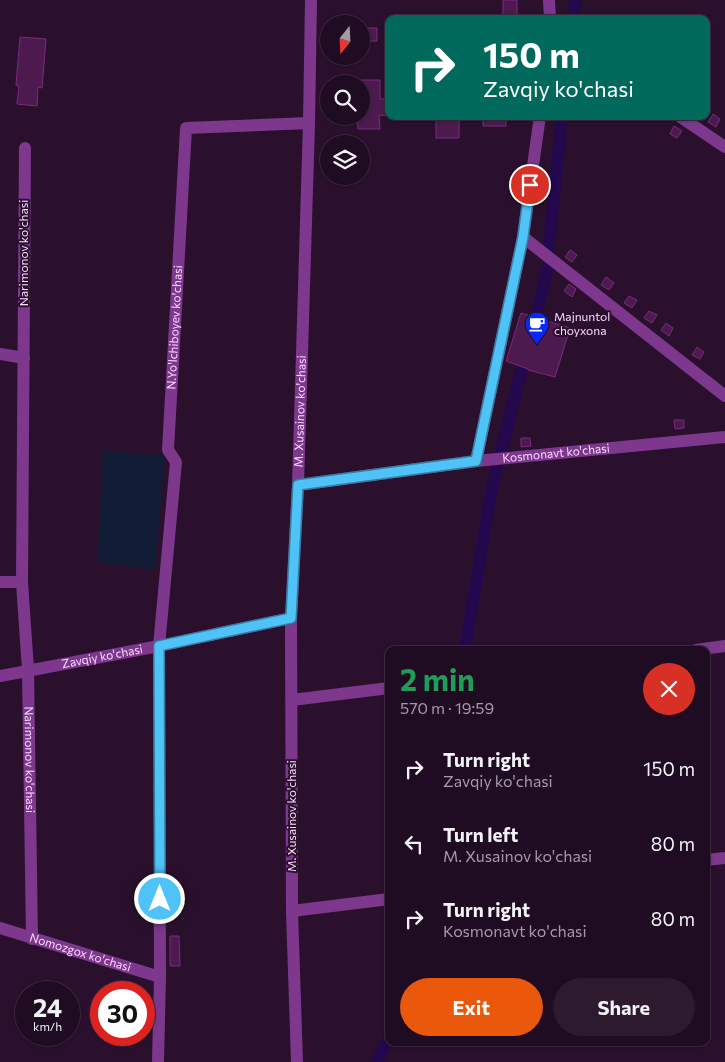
<!DOCTYPE html>
<meta charset="utf-8">
<style>
:root{--surface:#200c22;--page:#2d1a2f;--text:#f1f3f6;--muted:#a29ba5;--line:#3d2c40;--accent:#ea580c}
body{margin:0;font-family:Commissioner,sans-serif;background:var(--page);color:var(--text);height:100vh;display:flex;flex-direction:column;font-size:19px;white-space:nowrap}
*{box-sizing:border-box;margin:0}
p{font-size:16px;color:var(--muted)}
.icon{flex:none;width:28px;height:28px;fill:none;stroke:currentColor;stroke-width:2;stroke-linecap:round;stroke-linejoin:round}
.map{position:relative;flex:1;overflow:hidden}
.panel{position:absolute;left:385px;top:646px;width:325px;height:400px;display:flex;flex-direction:column;background:var(--surface);border-radius:10px;box-shadow:0 1px 4px #0004,0 0 0 1px var(--line)}
.panel>*{flex:none}
.top-card{position:absolute;left:385px;top:15px;width:325px;height:105px;border-radius:10px;box-shadow:0 1px 4px #0004,0 0 0 1px var(--line);background:#00695c;color:#fff;overflow:hidden}
.needle{width:32px;rotate:198deg}
.tools{position:absolute;left:320px;top:15px;display:grid;gap:10px}
.tools a{display:grid;place-items:center;width:50px;height:50px;border-radius:50%;background:var(--surface);box-shadow:0 1px 4px #0004,0 0 0 1px var(--line);font-size:25px}
.speed{position:absolute;left:15px;top:981px;display:flex;gap:10px;font-size:25px;font-weight:700;text-align:center}
.speed>*{display:grid;place-content:center;width:65px;height:65px;border-radius:50%;background:var(--surface);box-shadow:0 1px 4px #0004,0 0 0 1px var(--line);line-height:1}
.speed small{font-size:12px;font-weight:400}
.speed .limit{border:8px solid #d22;background:#fff;color:#111}
.pin{position:absolute;display:grid;place-items:center;width:42px;height:42px;color:#fff;margin:-21px;border:2px solid #fff;border-radius:50%;box-shadow:0 1px 5px #0007}
.me{position:absolute;width:55px;margin:-28px;rotate:0deg;stroke-linejoin:round;filter:drop-shadow(0 0 4px #0008)}
.turn{display:flex;align-items:center;gap:18px;height:105px;padding:0 15px;font-size:22px}
.turn .icon{width:65px;height:65px;stroke-width:2.5}
.turn b{display:block;font-size:35px;line-height:42px}
.round{display:grid;place-items:center;flex:none;width:52px;height:52px;border-radius:26px;background:var(--page)}
.overview{display:flex;align-items:center;justify-content:space-between;height:85px;padding:0 15px}
h1{font-size:30px;font-weight:700;line-height:38px;color:#1e9e55}
.cta{display:flex;gap:10px;margin-top:auto;padding:10px 15px}
.cta a{flex:1;height:58px;border-radius:30px;background:var(--accent);color:#fff;font-size:20px;font-weight:700;line-height:58px;text-align:center}
.cta a+a{background:var(--page);color:var(--text)}
ul{padding:0;list-style:none}
li{display:flex;align-items:center;gap:15px;height:75px;padding:0 15px}
li div{flex:1}
li b{display:block;font-size:19px}
li em{font-style:normal}
.map>svg:first-child{display:block}
</style>
<div class="map">
<svg width="725" height="1062" viewBox="0 0 725 1062">
<rect width="100%" height="100%" fill="#2b102d"/>
<path fill="#121c37" d="M103,450L165,456L155,570L97,562Z"/>
<g fill="none" stroke-linecap="round" stroke-linejoin="round">
<path stroke="#24084e" stroke-width="12" d="M574,19L575,0
M549,247L562,116
M531,333L544,286L547,267
M465,650L493,482L526,352
M377,1062L389,1037"/>
</g>
<path fill="#4d1a4f" stroke="#792b7c" d="M503,0H517V19H503Z
M361,28H377V41H361Z
M20,37L46,39L42,88L38,87L37,106L17,104L19,86L16,85Z
M361,80H380V99H389V116L379,115L380,129H358L357,116H361Z
M713,114L720,119L716,127L708,122Z
M436,116H459V138H436Z
M483,116H506V126H483Z
M674,126L682,131L677,138L670,134Z
M570,250L577,255L572,262L565,257Z
M606,277L614,283L609,290L601,285Z
M569,284L576,289L572,297L564,291Z
M629,296L637,300L632,308L624,303Z
M649,311L657,315L652,323L644,318Z
M521,313L570,328L555,377L528,370V369L506,361Z
M666,323L673,328L669,336L661,330Z
M697,347L704,352L700,359L692,355Z
M674,420H684V428L675,429Z
M521,438H530L531,446L521,447Z
M170,936H179L180,966H170Z"/>
<g fill="none" stroke-linecap="round" stroke-linejoin="round">
<g stroke="#7d388e" stroke-width="12">
<path d="M549,0L550,19"/>
<path d="M679,116L725,147"/>
<path id="s1" d="M25,148L22,582L28,670L32,939"/>
<path d="M523,237L725,396"/>
<path d="M0,354L24,358"/>
<path d="M476,461L523,237L540,116"/>
<path id="s2" d="M298,485L476,461L725,437"/>
<path d="M0,582H22"/>
<path d="M696,650L725,646"/>
<path id="s3" d="M0,676L159,646L291,618"/>
<path d="M292,700L389,688"/>
<path d="M706,860L725,858"/>
<path d="M292,911L389,899"/>
<path id="s4" d="M0,928L160,977"/>
<path id="s5" d="M158,1062L160,977L159,646L176,462L168,450L186,128L309,123"/>
<path id="s6" d="M297,1062L292,911L291,618L298,485L309,123L311,0"/>
</g>
</g>
<g fill="none" stroke-linecap="round" stroke-linejoin="round">
<defs>
<path id="route" d="M160,899L159,646L291,618L298,485L476,461L523,237L530,185"/>
</defs>
<use href="#route" stroke="#337fa1" stroke-width="12"/>
<use href="#route" stroke="#4fc3f7" stroke-width="9"/>
</g>
<defs>
<symbol id="cafe-pin" viewBox="-11 -11 22 30"><path d="M0 17L-7.5 6A9.5 9.5 0 1 1 7.5 6Z" fill="#0729ff" stroke="#2b102d"/><path d="M-5.5-4.5H6V0H3Q3 3.5 0 3.5H-2.5Q-5.5 3.5-5.5 0ZM3-3.2v2h1.7v-2ZM-6 4.5H4V6H-6Z" fill="#fff"/></symbol>
</defs>
<g fill-rule="evenodd">
<use href="#cafe-pin" x="523" y="310" width="28" height="38"/>
</g>
<g text-anchor="middle" stroke-width="4" stroke-linejoin="round" paint-order="stroke">
<g font-size="12" fill="#fbdbff" stroke="#2b102d">
<text transform="translate(24 253) rotate(-90)" y="4">Narimonov ko'chasi</text>
<text dy="4" stroke="none"><textPath href="#s5" startOffset="738">N.Yo'lchiboyev ko'chasi</textPath></text>
<text dy="4" stroke="none"><textPath href="#s6" startOffset="651">M. Xusainov ko'chasi</textPath></text>
<text dy="4" stroke="none"><textPath href="#s2" startOffset="260">Kosmonavt ko'chasi</textPath></text>
<text dy="4" stroke="none"><textPath href="#s3" startOffset="104">Zavqiy ko'chasi</textPath></text>
<text dy="4" stroke="none"><textPath href="#s1" startOffset="612">Narimonov ko'chasi</textPath></text>
<text transform="translate(292 816) rotate(-90)" y="4">M. Xusainov ko'chasi</text>
<text dy="4" stroke="none"><textPath href="#s4" startOffset="84">Nomozgox ko'chasi</textPath></text>
</g>
<g font-size="12" fill="#fbdbff" stroke="#2b102d" text-anchor="start">
<text x="554" y="321">Majnuntol<tspan x="554" dy="14">choyxona</tspan></text>
</g>
</g>
</svg>
<div class="tools">
<a><svg class="needle" viewBox="-14 -14 28 28"><path d="M0-13l5 13h-10z" fill="#e53935"/><path d="M0 13l5-13h-10z" fill="#a29ba5"/></svg></a>
<a><svg class="icon" aria-label="search" viewBox="0 0 24 24"><circle cx="10" cy="10" r="6"/><path d="M15 15l6 6"/></svg></a>
<a><svg class="icon" aria-label="layers" viewBox="0 0 24 24"><path d="M12 4l9 5-9 5-9-5zM3 14l9 5 9-5"/></svg></a>
</div>
<div class="speed"><div>24<small>km/h</small></div><div class="limit">30</div></div>
<div class="pin" style="left:530px;top:185px;background:#d93025"><svg class="icon" aria-label="arrive" viewBox="0 0 24 24"><path d="M6 21V4h12l-3 4 3 4H6"/></svg></div>
<svg class="me" style="left:160px;top:899px" viewBox="-20 -20 40 40"><circle r="17" fill="#4fc3f7" stroke="#fff" stroke-width="3"/><path d="M0-11L8 9 0 5-8 9z" fill="#fff"/></svg>
<div class="top-card">
<div class="turn"><svg class="icon" aria-label="right" viewBox="0 0 24 24"><path d="M7 20v-9h11M14 6l5 5-5 5"/></svg><div><b>150 m</b>Zavqiy ko'chasi</div></div>
</div>
<section class="panel">
<div class="overview"><div><h1>2 min</h1><p>570 m · 19:59</p></div><a class="round" style="background:#d93025;color:#fff"><svg class="icon" aria-label="close" viewBox="0 0 24 24"><path d="M6 6l12 12M18 6L6 18"/></svg></a></div>
<ul>
<li><svg class="icon" aria-label="right" viewBox="0 0 24 24"><path d="M7 20v-9h11M14 6l5 5-5 5"/></svg><div><b>Turn right</b><p>Zavqiy ko'chasi</p></div><em>150 m</em></li>
<li><svg class="icon" aria-label="left" viewBox="0 0 24 24"><path d="M17 20v-9H6M10 6l-5 5 5 5"/></svg><div><b>Turn left</b><p>M. Xusainov ko'chasi</p></div><em>80 m</em></li>
<li><svg class="icon" aria-label="right" viewBox="0 0 24 24"><path d="M7 20v-9h11M14 6l5 5-5 5"/></svg><div><b>Turn right</b><p>Kosmonavt ko'chasi</p></div><em>80 m</em></li>
</ul>
<div class="cta"><a>Exit</a><a>Share</a></div>
</section>
</div>
